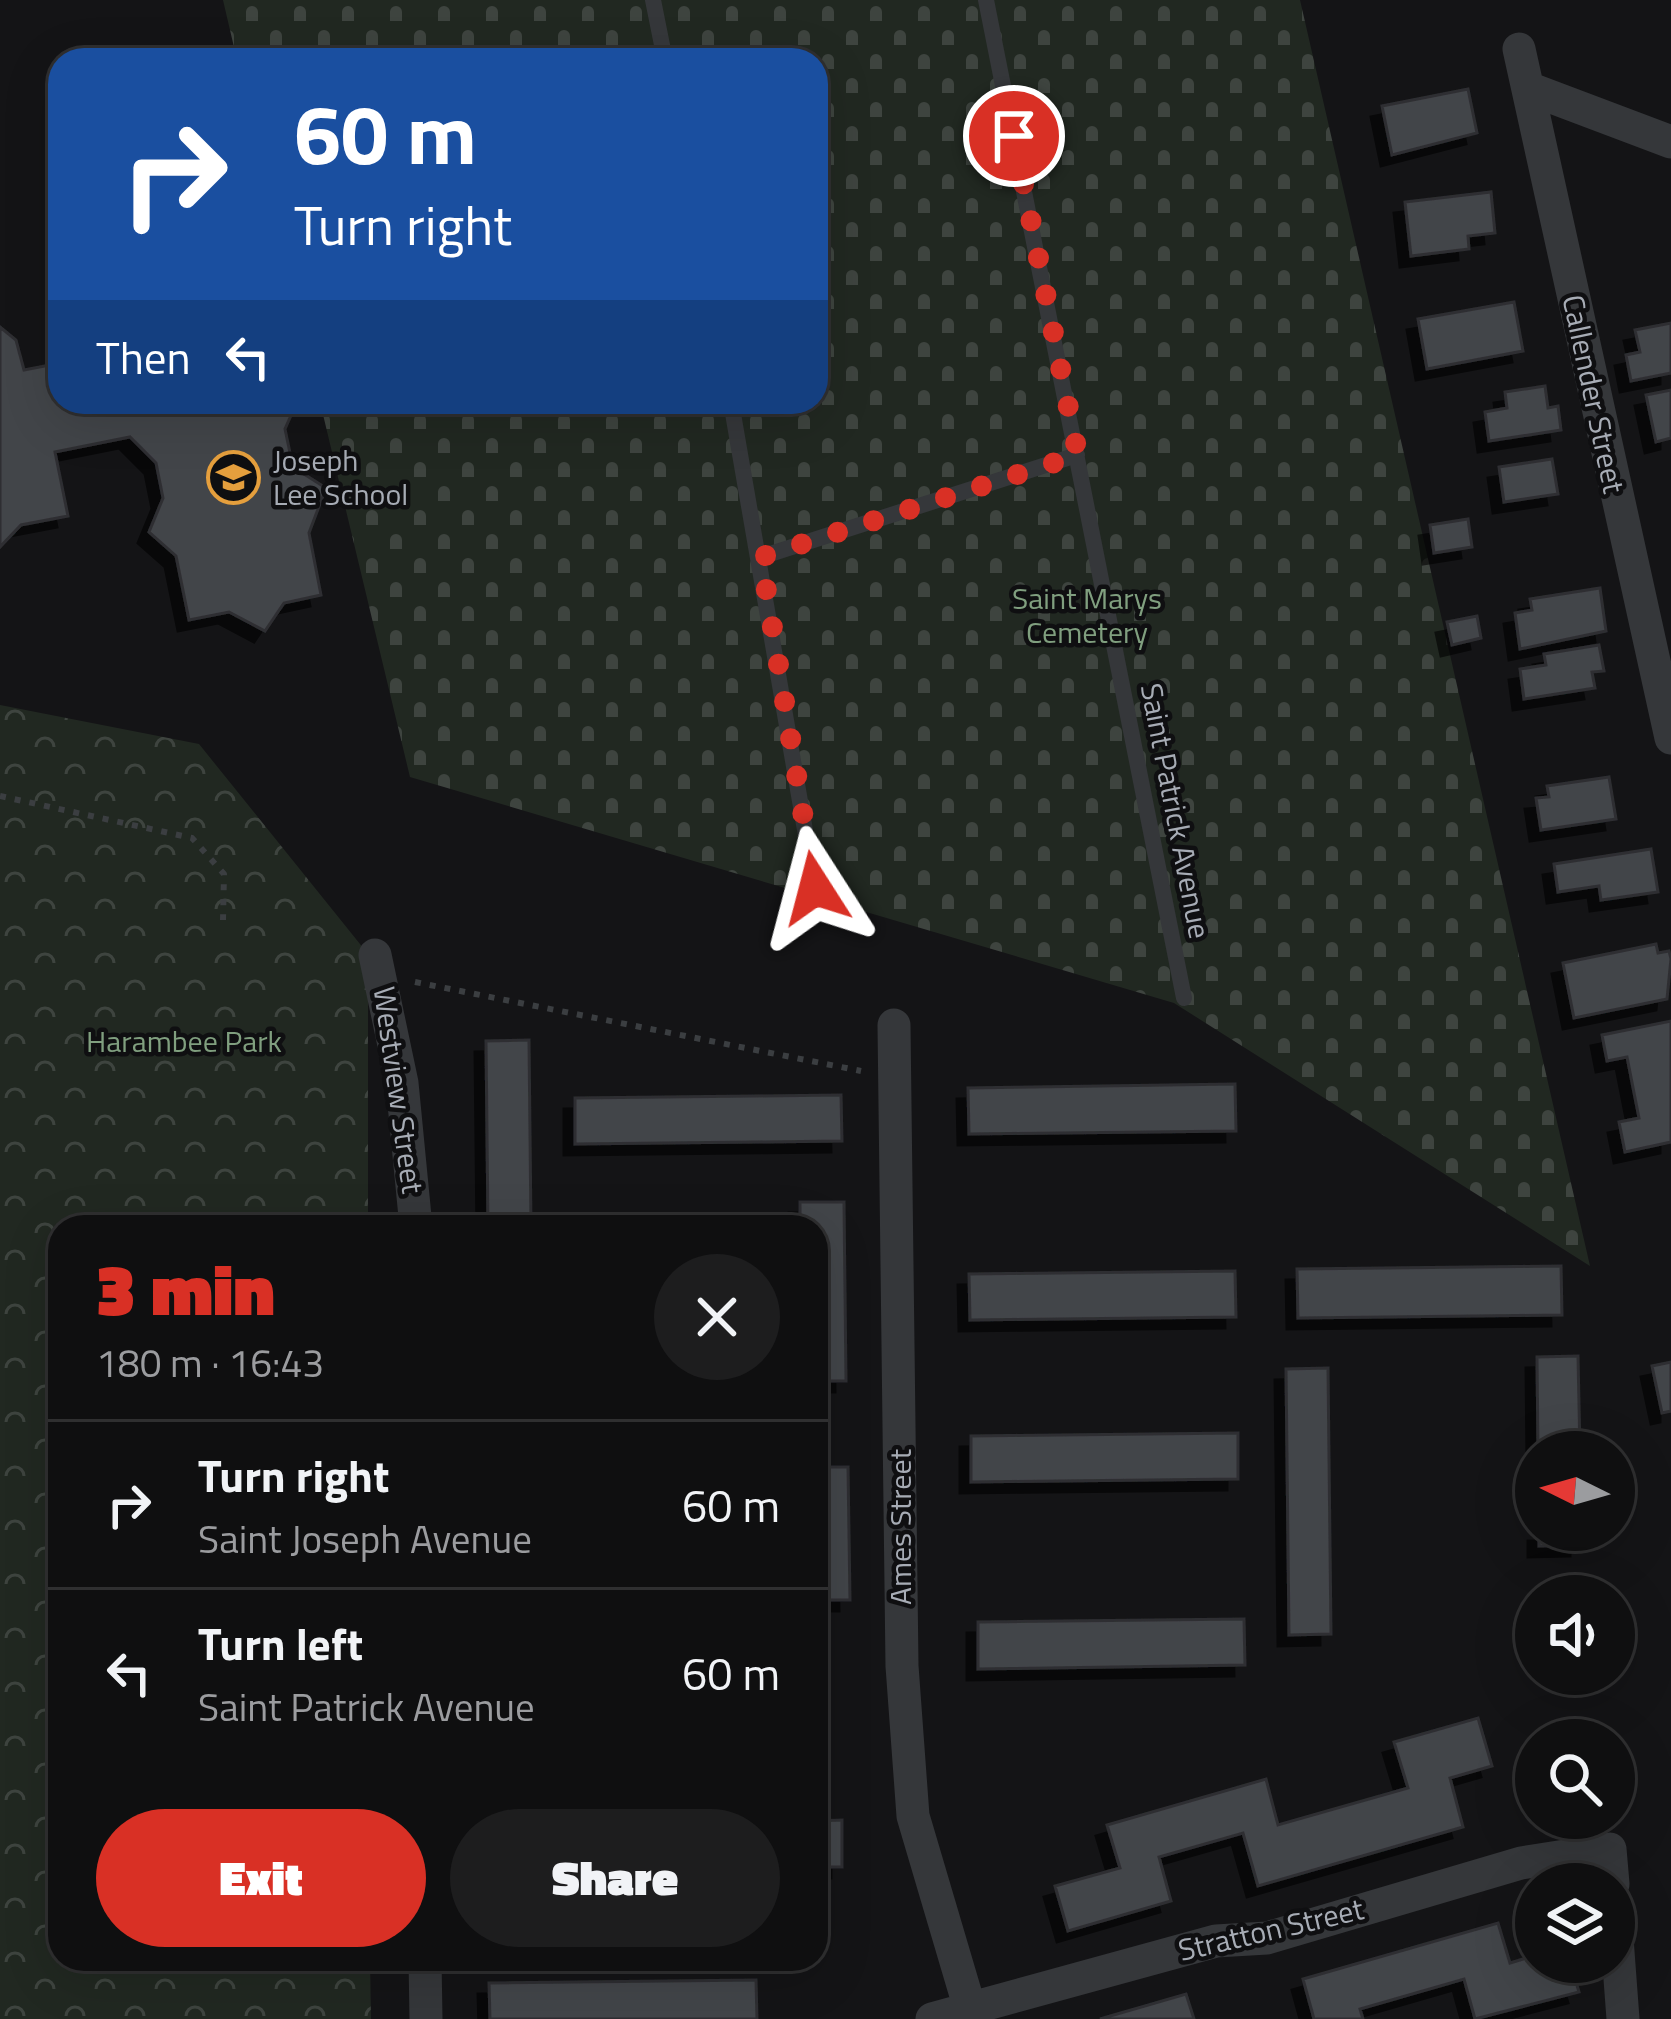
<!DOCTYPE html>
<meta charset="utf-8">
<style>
:root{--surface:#0f0f10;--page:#1d1d1e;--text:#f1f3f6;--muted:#9b9c9f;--line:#2f2f30;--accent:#d93025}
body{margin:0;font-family:"Titillium Web",sans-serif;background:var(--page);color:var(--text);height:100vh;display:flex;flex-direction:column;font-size:45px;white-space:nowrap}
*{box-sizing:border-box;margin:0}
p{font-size:39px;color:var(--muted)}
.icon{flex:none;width:66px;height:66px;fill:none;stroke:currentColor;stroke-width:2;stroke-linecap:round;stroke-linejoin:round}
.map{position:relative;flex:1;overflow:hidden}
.sheet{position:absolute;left:48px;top:1215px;width:780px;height:756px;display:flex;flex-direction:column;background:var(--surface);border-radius:36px;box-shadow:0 12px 48px #0002,0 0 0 3px var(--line)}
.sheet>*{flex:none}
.guide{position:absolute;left:48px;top:48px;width:780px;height:366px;border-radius:36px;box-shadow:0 12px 48px #0002,0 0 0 3px var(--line);background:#1a4fa0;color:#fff;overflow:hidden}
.needle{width:78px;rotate:275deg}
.tools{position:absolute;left:1515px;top:1431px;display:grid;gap:24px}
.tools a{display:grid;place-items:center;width:120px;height:120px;border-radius:50%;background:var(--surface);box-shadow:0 12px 48px #0002,0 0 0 3px var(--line);font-size:60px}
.pin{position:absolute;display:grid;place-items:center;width:102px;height:102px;color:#fff;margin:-51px;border:6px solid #fff;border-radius:50%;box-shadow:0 3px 12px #0007}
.me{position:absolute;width:132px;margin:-66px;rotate:351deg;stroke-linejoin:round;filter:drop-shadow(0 0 9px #0008)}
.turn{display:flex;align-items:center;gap:42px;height:252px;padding:0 48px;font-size:54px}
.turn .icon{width:156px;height:156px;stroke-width:2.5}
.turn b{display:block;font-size:84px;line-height:102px}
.then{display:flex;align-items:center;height:114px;padding:0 48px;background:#0003;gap:24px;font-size:45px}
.round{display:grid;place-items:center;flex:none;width:126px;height:126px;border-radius:63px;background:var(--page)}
.headline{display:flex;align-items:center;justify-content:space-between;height:204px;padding:0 48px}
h1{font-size:72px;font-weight:800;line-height:90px;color:var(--accent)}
.primary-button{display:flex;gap:24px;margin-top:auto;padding:24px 48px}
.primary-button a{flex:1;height:138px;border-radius:72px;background:var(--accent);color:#fff;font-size:48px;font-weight:800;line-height:138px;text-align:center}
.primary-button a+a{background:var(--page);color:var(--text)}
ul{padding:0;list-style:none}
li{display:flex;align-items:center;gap:36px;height:168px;padding:0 48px;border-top:3px solid var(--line)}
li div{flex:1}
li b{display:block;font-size:45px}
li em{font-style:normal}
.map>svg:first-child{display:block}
</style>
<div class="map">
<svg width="1671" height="2019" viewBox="0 0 1671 2019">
<defs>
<pattern id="cemetery-stones" width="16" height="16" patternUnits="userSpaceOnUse" patternTransform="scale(3)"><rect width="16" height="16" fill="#212821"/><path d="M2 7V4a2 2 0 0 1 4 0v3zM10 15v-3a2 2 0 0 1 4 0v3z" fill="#3e443f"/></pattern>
<pattern id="park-crowns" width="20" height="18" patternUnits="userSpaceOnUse" patternTransform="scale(3)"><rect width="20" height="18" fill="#212821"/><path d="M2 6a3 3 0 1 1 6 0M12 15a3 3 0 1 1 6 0" fill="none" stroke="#3e443f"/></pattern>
<filter id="shadow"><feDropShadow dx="-11" dy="11" stdDeviation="0" flood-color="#0009"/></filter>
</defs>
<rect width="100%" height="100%" fill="#141416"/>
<path fill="url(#cemetery-stones)" d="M223,0H1300L1590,1266L1174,1003L410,777L320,402H816V60H237Z"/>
<path fill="url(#park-crowns)" d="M0,705L199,744L368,954V1227H60V1959H370L371,2019H0Z"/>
<path fill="#434449" stroke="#2e2f32" stroke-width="3" filter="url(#shadow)" d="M1468,89L1477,133L1392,155L1382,106Z
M1491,192L1495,233L1468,236L1469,249L1411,256L1405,202Z
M1514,302L1523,351L1427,369L1418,319Z
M1671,323V373L1631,381L1626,355L1640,352L1635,330Z
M0,327L16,340L24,370L60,363V402H297L285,429L293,467L326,488L309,533L321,595L284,603L265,631L229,612L189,620L176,556L149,532L163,498L156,463L130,437L55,452L68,516L21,525L0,547Z
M1545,386L1548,408L1558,406L1561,430L1489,441L1485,412L1507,408L1505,392Z
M1671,390V438L1656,442L1646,395Z
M1552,459L1558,494L1504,502L1499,467Z
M1468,519L1472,547L1434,553L1430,525Z
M1600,588L1606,631L1520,649L1515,613L1532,610L1530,599Z
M1477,616L1481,638L1452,645L1447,622Z
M1599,645L1604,671L1592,672L1595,688L1524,699L1520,669L1546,665L1544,654Z
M1609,777L1616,819L1541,830L1536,798L1549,797L1547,786Z
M1651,849L1658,892L1601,900L1599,886L1558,892L1554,864Z
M1656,944L1658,953L1669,951L1671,959L1667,999L1574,1018L1563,963Z
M1671,1021V1142L1625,1152L1619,1122L1639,1118L1627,1057L1607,1061L1602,1035Z
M529,1040L531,1227H488L486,1041Z
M1235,1084L1236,1131L969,1134L968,1088Z
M841,1095L842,1141L575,1144V1098Z
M800,1202H844L846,1381H816V1227H800Z
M1561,1266L1562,1315L1298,1318L1297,1269Z
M1235,1271L1236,1317L970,1320L969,1274Z
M1578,1356L1580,1452H1538L1537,1357Z
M1671,1362V1411L1662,1413L1652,1366Z
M1328,1368L1331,1634L1289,1635L1286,1369Z
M1238,1433V1479L971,1482V1436Z
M816,1467H848L850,1600H816Z
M1539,1530H1581V1545L1539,1546Z
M1244,1619L1245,1665L978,1669V1622Z
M1478,1718L1492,1766L1450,1778L1463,1827L1258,1886L1243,1833L1159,1857L1171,1901L1068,1931L1055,1886L1120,1868L1107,1825L1266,1779L1278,1825L1408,1788L1394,1742Z
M842,1820V1867H816V1821Z
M1498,1923L1510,1963L1536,1955V1962H1570L1579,1992L1475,2019L1464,1979L1360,2009L1363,2019H1314L1303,1979Z
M756,1980L757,2019H490L489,1983Z
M1186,1994L1194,2019H1100Z"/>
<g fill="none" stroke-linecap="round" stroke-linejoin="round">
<path stroke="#3b3e41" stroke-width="6" stroke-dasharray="6 9" stroke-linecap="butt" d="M0,796L192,838L224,874L223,920
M415,982L861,1071"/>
<path stroke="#35373a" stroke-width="16" d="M653,0L665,60
M986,0L1184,998
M731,402L815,888
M761,557L1077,455"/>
<path stroke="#35373a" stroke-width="33" d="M1519,49L1671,738
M1528,88L1671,142
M375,955L402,1083L416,1227
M894,1025L902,1666L913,1816L973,2019
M1614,1898L1623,2019
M425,1959L426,2019
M932,2019L1216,1941L1267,1938L1521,1863L1610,1849L1613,1884"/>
</g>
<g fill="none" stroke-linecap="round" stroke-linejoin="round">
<path stroke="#d93025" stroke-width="21" stroke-dasharray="0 37.8" d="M815,888L761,557L1078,455L1014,136"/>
</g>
<defs>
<symbol id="school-ring" viewBox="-11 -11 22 22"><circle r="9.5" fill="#0f0f11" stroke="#e59f3d" stroke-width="1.5"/><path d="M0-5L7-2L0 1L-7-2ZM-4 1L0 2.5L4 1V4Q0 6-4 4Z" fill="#e59f3d"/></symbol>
</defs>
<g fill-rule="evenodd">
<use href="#school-ring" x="204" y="448" width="59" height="59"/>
</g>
<g text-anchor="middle" stroke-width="9" stroke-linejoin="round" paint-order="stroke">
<g font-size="30" fill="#a7acb5" stroke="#0f0f11">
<text transform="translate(1593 394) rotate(78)" y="10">Callender Street</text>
<text transform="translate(1175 811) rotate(79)" y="10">Saint Patrick Avenue</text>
<text transform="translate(398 1090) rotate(82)" y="10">Westview Street</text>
<text transform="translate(901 1527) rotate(-90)" y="10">Ames Street</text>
<text transform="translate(1271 1930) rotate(-13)" y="10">Stratton Street</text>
</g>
<g font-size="30" fill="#a7acb5" stroke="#0f0f11" text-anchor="start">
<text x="273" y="471">Joseph<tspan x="273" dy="34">Lee School</tspan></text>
</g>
<g font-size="30" fill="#809f7f" stroke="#0f0f11">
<text x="1087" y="609">Saint Marys<tspan x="1087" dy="34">Cemetery</tspan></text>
<text x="184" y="1052">Harambee Park</text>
</g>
</g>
</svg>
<div class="tools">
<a><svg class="needle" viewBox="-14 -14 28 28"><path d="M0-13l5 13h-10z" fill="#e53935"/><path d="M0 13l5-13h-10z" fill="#9b9c9f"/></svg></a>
<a><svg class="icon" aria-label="sound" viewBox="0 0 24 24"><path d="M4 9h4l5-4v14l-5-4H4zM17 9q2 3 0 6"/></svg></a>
<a><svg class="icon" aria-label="search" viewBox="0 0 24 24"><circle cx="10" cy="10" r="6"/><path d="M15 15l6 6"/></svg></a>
<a><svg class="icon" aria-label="layers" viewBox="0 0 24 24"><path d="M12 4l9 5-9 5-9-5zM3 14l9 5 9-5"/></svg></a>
</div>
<div class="pin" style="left:1014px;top:136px;background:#d93025"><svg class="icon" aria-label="arrive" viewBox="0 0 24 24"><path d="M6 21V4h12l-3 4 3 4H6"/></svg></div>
<svg class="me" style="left:815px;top:888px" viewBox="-20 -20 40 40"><path d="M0-17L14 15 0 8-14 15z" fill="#d93025" stroke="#fff" stroke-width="4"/></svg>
<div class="guide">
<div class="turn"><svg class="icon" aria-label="right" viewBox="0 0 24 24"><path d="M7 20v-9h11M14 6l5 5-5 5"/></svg><div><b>60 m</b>Turn right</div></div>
<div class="then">Then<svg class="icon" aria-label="left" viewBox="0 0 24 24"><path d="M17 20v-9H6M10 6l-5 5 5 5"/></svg></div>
</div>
<section class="sheet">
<div class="headline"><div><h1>3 min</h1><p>180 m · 16:43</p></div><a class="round"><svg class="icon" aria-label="close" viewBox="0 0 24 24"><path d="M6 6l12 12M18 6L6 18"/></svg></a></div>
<ul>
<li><svg class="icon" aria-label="right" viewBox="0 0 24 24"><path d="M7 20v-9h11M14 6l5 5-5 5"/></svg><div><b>Turn right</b><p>Saint Joseph Avenue</p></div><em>60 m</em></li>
<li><svg class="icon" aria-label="left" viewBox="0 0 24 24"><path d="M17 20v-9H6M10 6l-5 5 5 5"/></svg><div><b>Turn left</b><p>Saint Patrick Avenue</p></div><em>60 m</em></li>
</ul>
<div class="primary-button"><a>Exit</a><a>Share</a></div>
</section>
</div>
